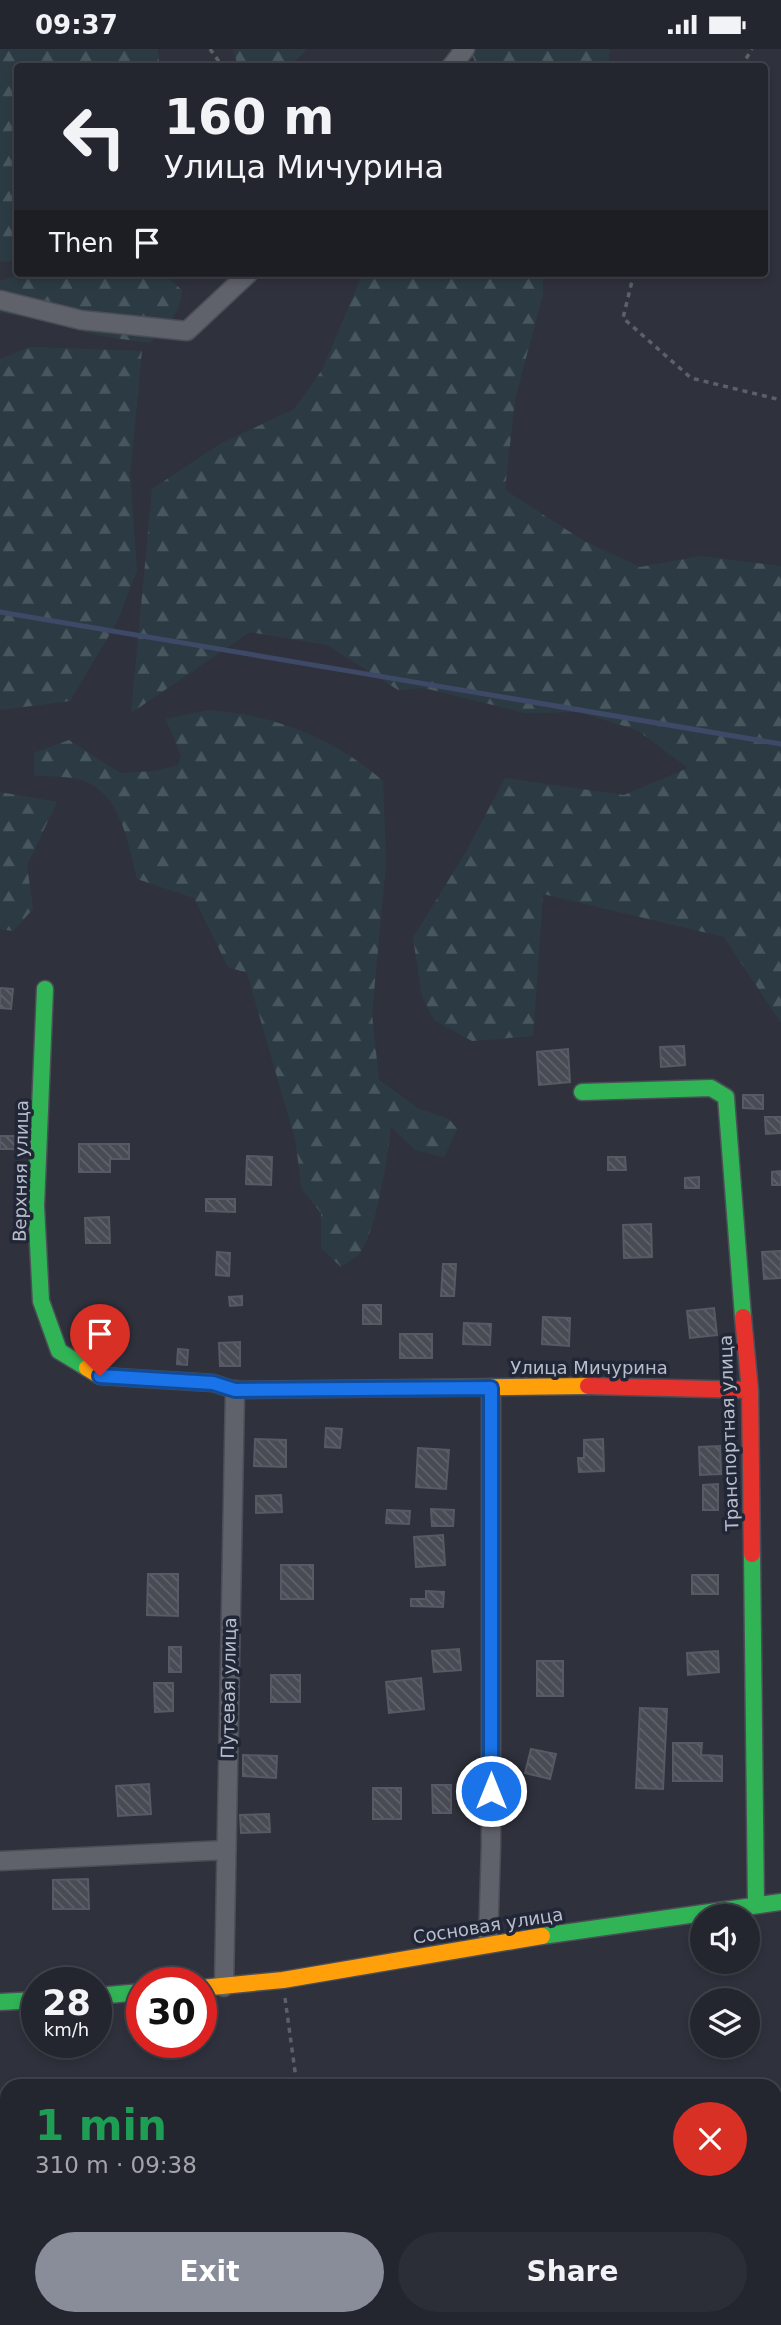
<!DOCTYPE html>
<meta charset="utf-8">
<style>
:root{--surface:#23262e;--page:#2b2e36;--text:#f1f3f6;--muted:#a3a5aa;--line:#40434a;--accent:#898d9a}
body{margin:0;font-family:"DejaVu Sans",sans-serif;background:var(--page);color:var(--text);height:100vh;display:flex;flex-direction:column;font-size:26px;white-space:nowrap}
*{box-sizing:border-box;margin:0}
p{font-size:23px;color:var(--muted)}
.icon{flex:none;width:38px;height:38px;fill:none;stroke:currentColor;stroke-width:2;stroke-linecap:round;stroke-linejoin:round}
.map{position:relative;flex:1;overflow:hidden}
.panel{position:absolute;left:0px;top:2030px;width:782px;height:247px;display:flex;flex-direction:column;background:var(--surface);border-radius:21px 21px 0 0;box-shadow:0 4px 10px #0003,0 0 0 2px var(--line)}
.panel>*{flex:none}
.banner{position:absolute;left:14px;top:14px;width:754px;height:214px;border-radius:7px;box-shadow:0 4px 10px #0003,0 0 0 2px var(--line);background:#23262e;color:var(--text);overflow:hidden}
.controls{position:absolute;left:690px;top:1855px;display:grid;gap:14px}
.controls a{display:grid;place-items:center;width:70px;height:70px;border-radius:50%;background:var(--surface);box-shadow:0 4px 10px #0003,0 0 0 2px var(--line);font-size:35px}
.speed{position:absolute;left:21px;top:1918px;display:flex;gap:14px;font-size:35px;font-weight:700;text-align:center}
.speed>*{display:grid;place-content:center;width:91px;height:91px;border-radius:50%;background:var(--surface);box-shadow:0 4px 10px #0003,0 0 0 2px var(--line);line-height:1}
.speed small{font-size:18px;font-weight:400}
.speed .limit{border:10px solid #d22;background:#fff;color:#111}
.pin{position:absolute;display:grid;place-items:center;width:60px;height:60px;color:#fff;margin:-72px -30px;border-radius:50% 50% 50% 0;rotate:-45deg;box-shadow:0 0 7px #0007}
.pin .icon{rotate:45deg}
.me{position:absolute;width:77px;margin:-38px;rotate:0deg;stroke-linejoin:round;filter:drop-shadow(0 0 5px #0008)}
.turn{display:flex;align-items:center;gap:24px;height:147px;padding:0 35px;font-size:32px}
.turn .icon{width:91px;height:91px;stroke-width:2.5}
.turn b{display:block;font-size:49px;line-height:60px}
.then{display:flex;align-items:center;height:66px;padding:0 35px;background:#0003;gap:14px;font-size:26px}
.round{display:grid;place-items:center;flex:none;width:74px;height:74px;border-radius:37px;background:var(--page)}
.head{display:flex;align-items:center;justify-content:space-between;height:119px;padding:0 35px}
h1{font-size:42px;font-weight:700;line-height:52px;color:#1e9e55}
.action{display:flex;gap:14px;margin-top:auto;padding:14px 35px}
.action a{flex:1;height:80px;border-radius:42px;background:var(--accent);color:#fff;font-size:28px;font-weight:700;line-height:80px;text-align:center}
.action a+a{background:var(--page);color:var(--text)}
.status{display:flex;justify-content:space-between;align-items:center;height:49px;padding:0 35px;background:var(--surface);direction:ltr}
.status svg{height:19px;fill:currentColor}
.map>svg:first-child{display:block}
</style>
<div class="status"><b>09:37</b><svg viewBox="0 0 49 12"><path d="M0 12V9h3v3zM5 12V6h3v6zM10 12V3h3v9zM15 12V0h3v12zM26 1h20v11H26zM47 4h2v5h-2z"/></svg></div>
<div class="map">
<svg width="781" height="2276" viewBox="0 0 781 2276">
<defs>
<pattern id="forest-firs" width="22" height="20" patternUnits="userSpaceOnUse" patternTransform="scale(1.75)"><rect width="22" height="20" fill="#2c3b43"/><path d="M5 1l3.5 6h-7zM16 11l3.5 6h-7z" fill="#48565d"/></pattern>
<pattern id="building-back-hatch" width="6" height="6" patternUnits="userSpaceOnUse" patternTransform="scale(1.75)"><rect width="6" height="6" fill="#484b54"/><path d="M-1 5l2 2M0 0l6 6M5-1l2 2" fill="none" stroke="#60636b"/></pattern>
</defs>
<rect width="100%" height="100%" fill="#2f323d"/>
<path fill="url(#forest-firs)" d="M0,0H158L159,17L18,18L17,211L0,213Z
M233,0H307L290,17L238,18Z
M469,0H610L608,18L477,17Z
M26,224H162L182,241C181,263 165,280 150,294L100,287L38,269L0,264V232Z
M363,224H543V245L515,350L505,441L584,492L640,518L701,507L781,517V974L724,888L543,845L533,987L472,992L434,971L422,947L413,889L467,801L505,729L624,746L688,719L637,681L579,663L525,664L424,639L398,641L327,596L250,583L131,664L152,440L220,395L294,360L322,321Z
M30,298L142,302L130,425L137,521L117,573L70,652L0,661V310Z
M209,661C274,666 334,689 383,732L386,814L372,965L379,1031L419,1060L449,1070L457,1080L444,1108L415,1101L391,1078C388,1105 376,1186 359,1205C354,1210 346,1214 341,1218L321,1199V1164L302,1140L295,1090L247,924L228,918L194,849L137,830C129,797 122,751 89,734C74,726 50,728 34,727V704L69,691L120,724L155,722L178,716L181,707L166,670Z
M0,743L57,753L27,816L33,860L13,882L0,880Z
M781,2125V2276H345L346,2270H775V2126Z
M0,2196H7V2270H193L194,2276H0Z"/>
<g fill="none" stroke-linecap="round" stroke-linejoin="round">
<path stroke="#3e4867" stroke-width="5" d="M0,563L781,695"/>
</g>
<path fill="url(#building-back-hatch)" stroke="#575a64" stroke-width="2" d="M0,939L13,940L11,960L0,959Z
M684,997L685,1016L661,1018L660,998Z
M568,1000L570,1033L539,1036L537,1003Z
M743,1046H763V1060L743,1059Z
M765,1068H781V1084L766,1085Z
M0,1087H15V1100H0Z
M79,1095H129V1110H110V1123H79Z
M247,1107L272,1108L271,1136L246,1135Z
M608,1108H625L626,1121H608Z
M781,1122V1136H772V1123Z
M699,1128V1139H685V1129Z
M206,1150H235V1163L206,1162Z
M109,1168L110,1194H86L85,1169Z
M651,1175L652,1208L624,1209L623,1176Z
M781,1202V1229L764,1230L762,1203Z
M217,1203L230,1204L229,1227L216,1226Z
M443,1215H456L454,1247H441Z
M242,1247V1256L230,1257L229,1248Z
M363,1256H381V1275H363Z
M714,1259L717,1286L690,1289L687,1262Z
M543,1268L570,1269L569,1297L542,1295Z
M464,1274L491,1275L490,1296L463,1295Z
M400,1285H432V1309H400Z
M240,1293V1317H220L219,1294Z
M178,1300L188,1301L187,1316L177,1315Z
M326,1379L342,1380L340,1399L325,1398Z
M255,1390L286,1391V1418L254,1417Z
M603,1390L604,1422L579,1423L578,1409H584V1391Z
M720,1397L721,1425L700,1426L699,1398Z
M418,1399L449,1401L446,1440L416,1438Z
M718,1435V1461H703V1436Z
M281,1446L282,1463L256,1464V1447Z
M431,1460L454,1461L453,1477H432Z
M387,1461L410,1462L409,1475L386,1474Z
M443,1486L445,1516L416,1518L414,1488Z
M281,1516H313V1550H281Z
M148,1525H178V1567L147,1566Z
M692,1526H718V1545H692Z
M426,1542L444,1543L443,1558L411,1557V1550H426Z
M169,1598H181V1623H169Z
M459,1600L461,1621L434,1623L432,1602Z
M718,1602L719,1623L688,1626L687,1604Z
M537,1612H563V1647H537Z
M271,1626H300V1653H271Z
M421,1629L424,1660L389,1664L386,1633Z
M154,1634H173V1662L155,1663Z
M640,1659L667,1660L663,1740L636,1739Z
M673,1694H702L701,1706L722,1707V1732H673Z
M531,1700L556,1705L550,1730L525,1724Z
M243,1706L277,1707L276,1729L243,1727Z
M149,1735L151,1765L118,1767L116,1737Z
M432,1736H451V1764H433Z
M373,1739H401V1770H373Z
M269,1765L270,1783L241,1784L240,1766Z
M88,1830L89,1860H53V1831Z
M0,2093H7V2121H1Z
M7,2143V2161L1,2162L0,2144Z
M7,2166V2177L0,2178V2167Z"/>
<g fill="none" stroke-linecap="round" stroke-linejoin="round">
<defs>
<path id="street" d="M451,18L465,0
M0,251L81,271L187,282L249,224
M0,1812L226,1801
M488,1895L491,1796V1339
M224,1938L235,1341"/>
<path id="fast" d="M45,940L36,1157L41,1252L59,1302L87,1319
M582,1043L711,1039L726,1048L743,1268
M752,1505L756,1856
M542,1887L781,1853
M96,1947L142,1943
M0,1953L37,1951"/>
<path id="slow" d="M87,1319L100,1327L213,1334L235,1341L588,1337
M201,1939L283,1931L542,1887"/>
<path id="jam" d="M743,1268L750,1341L752,1505
M588,1337L750,1341"/>
</defs>
<use href="#street" stroke="#4b4e56" stroke-width="21"/>
<use href="#fast" stroke="#4b4e56" stroke-width="19"/>
<use href="#slow" stroke="#4b4e56" stroke-width="19"/>
<use href="#jam" stroke="#4b4e56" stroke-width="19"/>
<path stroke="#5c6067" stroke-width="3.5" stroke-dasharray="5 5" stroke-linecap="butt" d="M210,0L223,18
M741,18L752,0
M634,224L623,269L691,329L781,351
M285,1949L297,2037
M0,2187H7"/>
<use href="#street" stroke="#5f626a" stroke-width="18"/>
<use href="#fast" stroke="#30b455" stroke-width="16"/>
<use href="#slow" stroke="#ff9f0a" stroke-width="16"/>
<use href="#jam" stroke="#e5322d" stroke-width="16"/>
</g>
<g fill="none" stroke-linecap="round" stroke-linejoin="round">
<defs>
<path id="route" d="M100,1327L213,1334L235,1341L491,1339V1742"/>
</defs>
<use href="#route" stroke="#114b97" stroke-width="18"/>
<use href="#route" stroke="#1a73e8" stroke-width="12"/>
</g>
<g text-anchor="middle" stroke-width="7" stroke-linejoin="round" paint-order="stroke">
<g font-size="18" fill="#babecc" stroke="#222738">
<text transform="translate(21 1122) rotate(-89)" y="6">Верхняя улица</text>
<text x="589" y="1325">Улица Мичурина</text>
<text transform="translate(729 1384) rotate(-92)" y="6">Транспортная улица</text>
<text transform="translate(229 1639) rotate(-89)" y="6">Путевая улица</text>
<text transform="translate(488 1877) rotate(-9)" y="6">Сосновая улица</text>
</g>
</g>
</svg>
<div class="controls">
<a><svg class="icon" aria-label="sound" viewBox="0 0 24 24"><path d="M4 9h4l5-4v14l-5-4H4zM17 9q2 3 0 6"/></svg></a>
<a><svg class="icon" aria-label="layers" viewBox="0 0 24 24"><path d="M12 4l9 5-9 5-9-5zM3 14l9 5 9-5"/></svg></a>
</div>
<div class="speed"><div>28<small>km/h</small></div><div class="limit">30</div></div>
<div class="pin" style="left:100px;top:1327px;background:#d93025"><svg class="icon" aria-label="arrive" viewBox="0 0 24 24"><path d="M6 21V4h12l-3 4 3 4H6"/></svg></div>
<svg class="me" style="left:491px;top:1742px" viewBox="-20 -20 40 40"><circle r="17" fill="#1a73e8" stroke="#fff" stroke-width="3"/><path d="M0-11L8 9 0 5-8 9z" fill="#fff"/></svg>
<div class="banner">
<div class="turn"><svg class="icon" aria-label="left" viewBox="0 0 24 24"><path d="M17 20v-9H6M10 6l-5 5 5 5"/></svg><div><b>160 m</b>Улица Мичурина</div></div>
<div class="then">Then<svg class="icon" aria-label="arrive" viewBox="0 0 24 24"><path d="M6 21V4h12l-3 4 3 4H6"/></svg></div>
</div>
<section class="panel">
<div class="head"><div><h1>1 min</h1><p>310 m · 09:38</p></div><a class="round" style="background:#d93025;color:#fff"><svg class="icon" aria-label="close" viewBox="0 0 24 24"><path d="M6 6l12 12M18 6L6 18"/></svg></a></div>
<div class="action"><a>Exit</a><a>Share</a></div>
</section>
</div>
